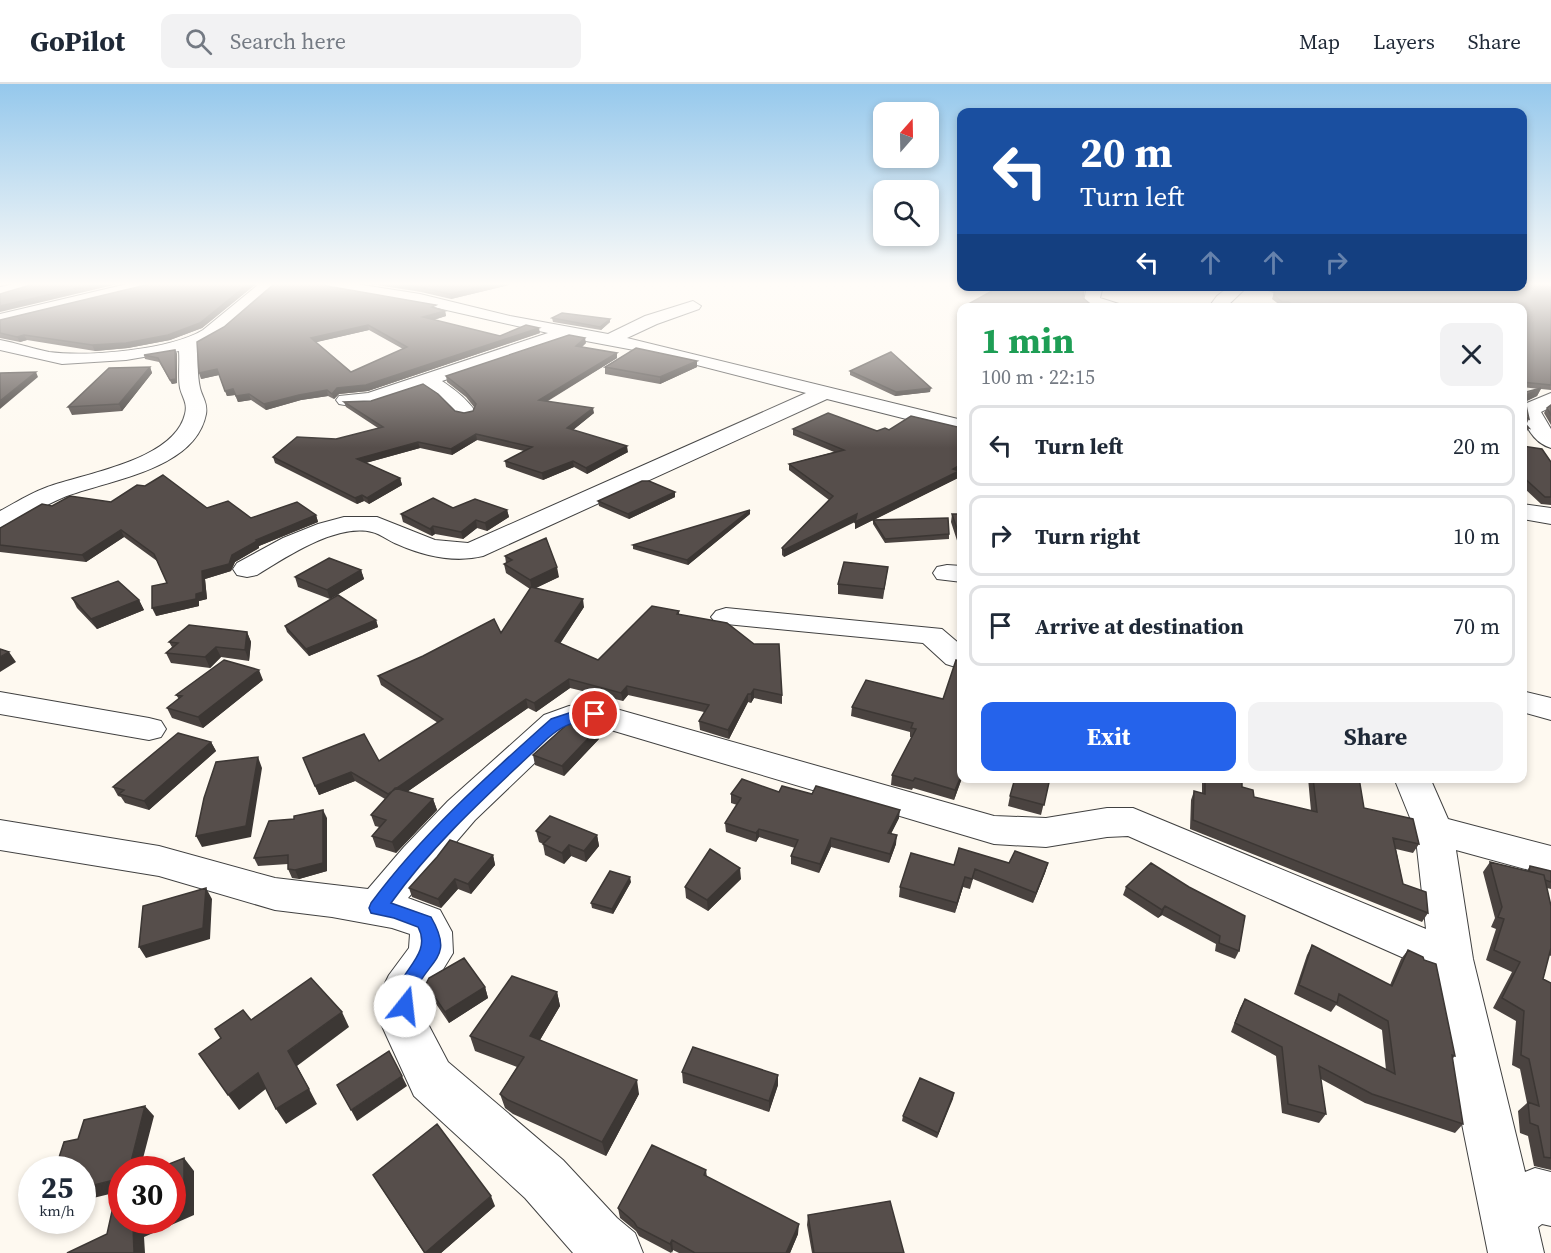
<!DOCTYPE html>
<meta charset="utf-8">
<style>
:root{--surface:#fff;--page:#f2f2f3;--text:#1f2937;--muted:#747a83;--line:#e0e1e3;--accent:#2563eb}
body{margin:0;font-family:"Source Serif 4",serif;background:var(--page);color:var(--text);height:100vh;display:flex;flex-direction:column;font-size:22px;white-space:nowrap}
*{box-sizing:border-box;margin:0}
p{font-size:20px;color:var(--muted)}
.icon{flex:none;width:33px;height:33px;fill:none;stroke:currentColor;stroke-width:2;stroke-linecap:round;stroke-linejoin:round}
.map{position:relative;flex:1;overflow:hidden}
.sheet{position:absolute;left:957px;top:219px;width:570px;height:480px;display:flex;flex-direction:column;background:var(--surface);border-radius:12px;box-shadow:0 3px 9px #0003}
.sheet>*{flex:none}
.guide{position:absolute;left:957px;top:24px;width:570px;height:183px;border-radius:12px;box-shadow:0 3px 9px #0003;background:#1a4fa0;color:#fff;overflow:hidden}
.needle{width:39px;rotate:20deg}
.tools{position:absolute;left:873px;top:18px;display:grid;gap:12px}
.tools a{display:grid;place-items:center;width:66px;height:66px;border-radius:12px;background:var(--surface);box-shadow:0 3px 9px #0003;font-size:30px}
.speed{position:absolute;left:18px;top:1072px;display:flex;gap:12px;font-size:30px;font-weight:700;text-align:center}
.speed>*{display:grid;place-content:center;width:78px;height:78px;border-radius:50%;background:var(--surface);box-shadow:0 3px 9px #0003;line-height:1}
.speed small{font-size:15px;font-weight:400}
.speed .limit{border:9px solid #d22;background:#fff;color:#111}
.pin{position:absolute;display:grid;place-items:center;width:51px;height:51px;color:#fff;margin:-26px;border:3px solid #fff;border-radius:50%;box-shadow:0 2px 6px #0007}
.me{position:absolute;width:66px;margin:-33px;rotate:16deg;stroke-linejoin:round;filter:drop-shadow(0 0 4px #0008)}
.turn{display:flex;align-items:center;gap:21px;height:126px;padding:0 24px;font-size:27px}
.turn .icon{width:78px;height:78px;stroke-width:2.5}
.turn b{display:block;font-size:42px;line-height:51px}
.lanes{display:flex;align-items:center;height:57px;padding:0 24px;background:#0003;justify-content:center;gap:30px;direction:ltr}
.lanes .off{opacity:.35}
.round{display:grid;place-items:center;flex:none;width:63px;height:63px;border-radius:12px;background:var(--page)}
.overview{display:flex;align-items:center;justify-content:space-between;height:102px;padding:0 24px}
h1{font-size:36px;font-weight:700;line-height:45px;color:#1e9e55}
.primary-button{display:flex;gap:12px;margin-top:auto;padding:12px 24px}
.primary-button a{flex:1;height:69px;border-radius:12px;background:var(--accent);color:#fff;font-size:24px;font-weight:700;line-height:69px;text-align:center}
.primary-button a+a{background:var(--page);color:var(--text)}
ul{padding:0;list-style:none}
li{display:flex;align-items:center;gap:18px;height:81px;margin:0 12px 9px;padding:0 12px;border:3px solid var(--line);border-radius:12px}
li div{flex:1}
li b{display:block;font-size:22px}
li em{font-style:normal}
header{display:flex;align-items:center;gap:36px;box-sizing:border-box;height:84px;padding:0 30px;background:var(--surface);border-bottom:2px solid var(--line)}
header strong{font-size:28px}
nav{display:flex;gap:33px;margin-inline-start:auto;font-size:21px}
.search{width:420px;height:54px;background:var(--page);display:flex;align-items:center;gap:15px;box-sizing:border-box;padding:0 21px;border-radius:12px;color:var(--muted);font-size:22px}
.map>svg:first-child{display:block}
</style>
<header>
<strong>GoPilot</strong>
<div class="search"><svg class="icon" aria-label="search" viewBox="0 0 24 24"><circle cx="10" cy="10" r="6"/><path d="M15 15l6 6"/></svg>Search here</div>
<nav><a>Map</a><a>Layers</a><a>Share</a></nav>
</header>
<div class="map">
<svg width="1551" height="1169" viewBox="0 0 1551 1169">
<rect width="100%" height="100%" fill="#fef9f0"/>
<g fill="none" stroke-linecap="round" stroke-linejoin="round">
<defs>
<path id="minor" d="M14,200H30L32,202L29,205L0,213V203Z
M127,200H154L151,203L0,240V230Z
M259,200H277L224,246L197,262C198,276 197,291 200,304C202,313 208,319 206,330C195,387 106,396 62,414C43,422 26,433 9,442L0,445V427C15,419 29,410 45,404C84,389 174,377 185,330C188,319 182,313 180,304C178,292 180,279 179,267L126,276L62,280L0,266V256C17,259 33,265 49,268C88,273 170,266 203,246Z
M321,200H356L420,210L510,232L608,250L645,232L693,217L701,222L699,225L657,240L627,254L962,336V349L827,315L483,472C455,479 424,472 397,460C389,457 381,450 372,448C337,439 286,473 257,491L247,493L237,491L233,485L237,479L283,454L318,440L344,433H377L435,456L468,459L806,309L650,269L570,254L442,297C454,305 467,315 475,327L472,331L465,333L458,331L441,314L425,303C398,312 368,327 339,320L336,316L339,312L368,309L548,249L420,220L329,205Z
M1082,202H1099L1102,206L1100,214L1122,221L1124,224C1111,224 1093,227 1084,217L1086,207Z
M1230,202H1248L1225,224H1208L1217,212Z
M1551,309V323L1541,328L1551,345V364C1533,359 1522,339 1522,321Z
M1522,420L1551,424V440L1522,435Z
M947,481L962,482V498L937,495L933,489L937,483Z
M726,524L942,545L962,562V585L946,580L923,559L716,539L711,533L716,527Z
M1522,607L1551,614V636L1522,628Z
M0,608L149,634L161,637L166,645L161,653L149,656L0,630Z
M595,619L994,732L1046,734L1107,724H1133L1426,845L1415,746L1394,694H1430L1448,735L1551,762V792L1456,766L1473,875L1525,1088L1535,1084L1551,1088V1142L1542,1140L1538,1143L1544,1169H1488L1431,886L1128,752L1107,753L1046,763L994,760L594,641L576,643L568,647L475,736L408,814L440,826L452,848L453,869L428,910L427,938L448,978L563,1076L617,1134L635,1149L643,1169H573L525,1114L414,1012L381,940L382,905L389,891L409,864L410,850L392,844L332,833L275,826L159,792L0,766V736L159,762L275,794L368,805L404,763L448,717L544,631L569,622Z"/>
</defs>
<use href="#minor" stroke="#414141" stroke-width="2"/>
<use href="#minor" fill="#fff" fill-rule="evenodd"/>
</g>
<path fill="#4a4340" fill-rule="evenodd" d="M150,200H256L202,244L170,256L128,264L95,267L27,256L20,258L0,254V236Z
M370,200H509V201L451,215L421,208Z
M1551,200V306L1541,305L1537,312L1525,318L1529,335L1526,341L1529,344L1524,352H1522V309L1539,305L1522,303V224H1290L1287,222H1281L1272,215L1274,209L1252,202H1522Z
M327,202L437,224L445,227L446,232L433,236L500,252L540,249L368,307L339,310L334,315L328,312L301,316L266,326L251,316L238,318L235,311L227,312L219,291L201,295L224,243ZM369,246L403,265L351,288L316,258Z
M1083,214L1095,224H970V219Z
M552,234L610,238L601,246L553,238Z
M586,259L582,263L617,269V274L548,317L594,329L573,346L628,368L587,390L574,383L543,396L506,383L505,377L524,367L477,356L452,371L420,364L366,379L400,394L402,401L369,420L364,417L357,420L275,379L273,373L378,344L346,323L344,318L455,327L464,329L473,327L474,323L466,313L447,298L446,292Z
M175,266L177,270V299L172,300L159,278L145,275L144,271Z
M150,283L152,289L122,327L72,331L68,323Z
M605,283H697L660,300L605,290Z
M850,287L930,308L895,312L850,291Z
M1551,321V341L1544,329L1547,324Z
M962,344V386L958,388V394L874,436L949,450V455L885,459L873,440V436L855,445V437L784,473L782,471V464L829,416L789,386V380L834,368L793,351V345L877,347L889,346Z
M1522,362L1551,378V421L1541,420L1522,402Z
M675,413L629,435L599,422L598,417Z
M111,418L207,424L251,434L316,431L318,438L259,462V464L235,478L231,487L205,495L207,515L199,517V522L156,532L167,499L157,477L124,453L86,478L0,468V444L52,422Z
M453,424L507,426L509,433L487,447L477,444L463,455L435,450L432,452L403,438L401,430Z
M750,430L688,481L633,465V461Z
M952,430H962V472L951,438Z
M505,472L559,493L535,504L584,523L560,559L598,576L679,527V530L782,611V620L754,614L751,619L748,618L729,655L700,646L699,637L704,628L628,611L623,617L570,604L536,628L528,624L407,708L433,715L437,726L396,769L376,763L372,752L379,743L375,742L371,731L385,715L355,697L319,711L303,674L379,677L438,639L381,601L378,592L501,549L530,505L506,489L504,480L506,479Z
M888,483L883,515L838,510V500Z
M361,486L364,495L330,515L298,503L295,493Z
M72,514L139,516L144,526L97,545L77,524Z
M376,536L378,543L309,572L287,548L285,542Z
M247,548L251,558L249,577L221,573L210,584L171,579L166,569L172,563L169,558Z
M263,596L203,644L172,634L167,624L179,615L176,611Z
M943,615L962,694L954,716L913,704L912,706L891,701L892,691L912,654L910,653V648L851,632L852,623Z
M599,655L564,692L535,681L533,671Z
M211,658L216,667L149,726L125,719L121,713L118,712L113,703Z
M1050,694L1041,731L1008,722L1010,712Z
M1202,694H1242V703L1254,713L1311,727L1308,694H1359L1364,724L1419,760L1413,769L1396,765L1403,800L1428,829L1422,838L1190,745L1191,716L1194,707L1202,709Z
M779,708L899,734L891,750L896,760L889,779L831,763L819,789L791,780V772L795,764L759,753L756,758L726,748L725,739L737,721L731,719V710Z
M327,734V787L299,795L292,794L288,785V780L258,782L254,774Z
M536,747L597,751L599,762L586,778L571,772L564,780L545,771L543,760L539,758Z
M493,771L495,781L471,810L458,805L441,824L412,813L409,804Z
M1490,778L1527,787L1530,782L1551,787V805L1547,804L1551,822V872L1549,871L1543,895L1551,899V1086L1534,1082L1528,1052L1520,1049L1518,1027L1527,1019L1520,985L1512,981L1516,937L1493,924L1512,888L1486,876L1496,845L1491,843L1495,834L1483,788Z
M1048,779L1045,789L1033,819L973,795L970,805L963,803L955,829L899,813L900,803L954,781Z
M1151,779L1239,867L1235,875L1215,867L1216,860L1162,831L1158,834L1123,811L1126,803Z
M741,795L708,827L686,814L685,803Z
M631,798L613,830L592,824L591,819Z
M1312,861L1390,901L1401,875L1408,866L1455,972L1452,975L1463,1040L1455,1049L1365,1019L1321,995L1326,1030L1319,1039L1282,1029L1276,972L1231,948L1240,924L1245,915L1386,986L1382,946L1336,921L1331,928L1294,910L1307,871Z
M426,900L485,903L488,914L449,939L430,911Z
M557,908L560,922L540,956L639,1010L606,1072L513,1030L505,1024L500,1010L517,983L475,967L470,952Z
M682,988L778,991V1001L769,1028L683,999Z
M954,1009L937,1054L902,1037L903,1032Z
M706,1086L707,1093L798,1150L790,1169H679L673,1166L671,1169L639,1152L636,1147L620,1134L618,1124Z
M373,1091L495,1122L441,1169H424Z
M808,1131L904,1169H812L807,1141Z"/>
<path fill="#3c3734" d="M95,200H118L0,228V222Z
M248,200H256L202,244L170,256L128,264L95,267L92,261Z
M492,200L509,201L451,215L450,210Z
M445,227L446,232L424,239L423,233Z
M610,235V238L601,246L600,243Z
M368,241L369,246L313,259L311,254Z
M539,244L540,249L368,307L339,310L334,315L332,310L337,304Z
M24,251L27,256L20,258L17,253Z
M585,254L586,259L577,267L576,262Z
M175,266L177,270V299L172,300L170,296Z
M617,269V274L540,321L539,316Z
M697,277V283L660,300V293Z
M150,283L152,289L122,327L119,320Z
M217,285L219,291L201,295L199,289Z
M36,288L38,293L0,325V317Z
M931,304L930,308L895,312L896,308Z
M1541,304L1537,312L1522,319L1524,312Z
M233,305L235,311L227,312L225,307Z
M327,306L328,312L301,316L266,326L264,320L299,311Z
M249,310L251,316L238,318L236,312Z
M593,324L594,329L568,350L567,344Z
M476,350L477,356L452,371L451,365Z
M418,358L420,364L358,381L357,375Z
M627,362L628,368L587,390L586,384Z
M573,377L574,383L543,396L542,389Z
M962,380V386L958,388V394L855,445V438Z
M400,394L402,401L369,420L367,414Z
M675,408V413L629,435L628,430Z
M362,411L364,417L357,420L355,414Z
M507,426L509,433L487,447L485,439Z
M750,426V430L688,481L687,476Z
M857,430V437L784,473V466Z
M316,431L318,438L259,462V464L235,478L231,487L205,495L207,515L199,517V522L156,532L152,524L202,487L232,471L256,456Z
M476,436L477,444L463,455L461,448Z
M433,442L435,450L432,452L430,445Z
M121,446L124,453L86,478L82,471Z
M557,483L559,493L532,506L530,496Z
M361,486L364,495L330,515L327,506Z
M583,515L584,523L556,566L555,557Z
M139,516L144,526L97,545L91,535Z
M376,536L378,543L309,572L306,565Z
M247,548L251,558L249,577L245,566Z
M216,563L221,573L210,584L205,573Z
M9,568L16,578L0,588V573Z
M259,586L263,596L203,644L198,633Z
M569,595L570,604L536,628L534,619Z
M627,602L628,611L623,617L621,609Z
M754,605V614L751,619V610Z
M748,610V618L729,655L728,646Z
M526,615L528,624L391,719L388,710Z
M598,644L599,655L564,692L562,682Z
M211,658L216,667L149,726L144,717Z
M258,673L262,684L251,753L202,763L196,752Z
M351,688L355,697L319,711L315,702Z
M962,690V694L954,716L955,706Z
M433,715L437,726L396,769L392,758Z
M323,726L327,734V787L299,795L295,786Z
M900,726L899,734L887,757L888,749Z
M759,745V753L756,758V749Z
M597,751L599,762L586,778L584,767Z
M897,751L896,760L889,779L890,770Z
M831,754V763L819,789L820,780Z
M569,761L571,772L564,780L562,769Z
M493,771L495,781L471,810L468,800Z
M1048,779L1045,789L1033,819L1036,809Z
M740,784L741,795L708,827L707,816Z
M630,793L631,798L613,830L612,825Z
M965,793L963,803L955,829L957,819Z
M455,795L458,805L441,824L438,815Z
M206,804L212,815L210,855L146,874L139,863Z
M1165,822L1162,831L1158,834L1162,826Z
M485,903L488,914L449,939L445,928Z
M557,908L560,922L534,966L530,952Z
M342,928L349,943L297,982L317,1020L286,1040L276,1025L288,967Z
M258,989L267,1004L239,1026L228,1011Z
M778,991V1001L769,1028V1017Z
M402,992L407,1002L357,1037L351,1026Z
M637,996L639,1010L606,1072L602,1058Z
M954,1009L953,1015L937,1054L938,1049Z
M145,1022L154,1032L140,1086H129Z
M184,1074L194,1087V1131L144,1153L145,1169H134L133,1141L141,1137H172V1124Z
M122,1094V1107L85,1116L82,1114V1104Z
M491,1112L495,1122L441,1169H425Z
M799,1140L798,1150L790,1169H786Z
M672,1156L673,1166L672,1169L670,1160Z"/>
<path fill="#564e4b" stroke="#3c3734" stroke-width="1.5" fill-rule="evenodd" d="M30,200H95L0,222V210L27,202Z
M150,200H248L200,239L168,251L126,259L92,261L24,251L17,253L0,249V236Z
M274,200H324L327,202L436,221L432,223L445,227L423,233L500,252L526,241L539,244L366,301L337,304L332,310L327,306L299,311L264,320L249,310L236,312L233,305L225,307L217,285L199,289L197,258L224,243ZM368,241L407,263L351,288L311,254Z
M399,200H492L450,210L419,203Z
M1522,200H1551V301L1522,298V224H1300L1288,218H1282L1274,211L1275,205L1266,202H1522Z
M1001,202H1084L1083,214L1095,224H1003L970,219Z
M562,229L610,235L600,243L552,234Z
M569,251L585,254L576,262L617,269L539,316L593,324L567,344L627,362L586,384L573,377L542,389L505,377L532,363L476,350L451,365L418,358L357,375L400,394L367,414L362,411L355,414L273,373L297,353L336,355L383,343L344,318L371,317L423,300L438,310L455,327L464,329L473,327L476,320L465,307L446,292Z
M636,264L697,277L660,293L605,283Z
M175,266L176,295L170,296L158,274L144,271Z
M891,268L931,304L896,308L850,287Z
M150,283L119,320L68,323L109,284Z
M36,288L0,317V289Z
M1541,304L1524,312L1529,335L1522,331V309Z
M1551,321V331L1547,324Z
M828,329L877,347L885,344L889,346L911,332L962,344V380L953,385L959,387L855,438L857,430L784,466L782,464L833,412L789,380L844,366L793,345Z
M1522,336L1529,344L1522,342Z
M1522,362L1542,365L1551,378V413H1545L1522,392Z
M163,391L207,424L228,417L251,434L297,418L316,431L256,456L257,457L232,471L229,480L202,487L203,508L196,510V515L152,524V502L167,499L154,470L121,446L82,471L0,461V444L42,420L52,422L70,412L111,418L137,401L145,402Z
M642,397H649L675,408L628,430L598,417Z
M433,414L453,424L475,415L507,426L485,439L476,436L461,448L433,442L430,445L401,430Z
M750,426L687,476L633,461Z
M952,430H962V460Z
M948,434L949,450L885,455L873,436Z
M546,454L557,483L530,496L504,480L512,476L505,472Z
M329,474L361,486L327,506L295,493Z
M844,478L888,483L884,505L838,500Z
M118,497L139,516L91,535L72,514Z
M531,503L583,515L555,557L598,576L652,522L679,527L677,530L727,539L754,560H779L782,611L754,605L751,610H748L728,646L699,637L709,621L627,602L621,609L569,595L534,619L526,615L388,710L351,688L315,702L303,674L364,650L379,677L443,635L378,592L423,572L494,535L501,549Z
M338,511L376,536L306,565L285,542Z
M189,541L247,548L245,566L216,563L205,573L166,569L178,559L169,558Z
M0,565L9,568L0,573Z
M224,576L259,586L198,633L167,624L182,612L176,611Z
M956,576L962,578V690L955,706L915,694L913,697L892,691L916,645L911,644L913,639L852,623L866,596L943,615Z
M573,635L598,644L562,682L533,671Z
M178,649L211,658L144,717L119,710L124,706L113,703Z
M258,673L246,742L196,752L204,714L216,678Z
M1015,694H1050L1044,721L1010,712Z
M1205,694H1242V703L1253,706L1254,713L1317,728L1313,694H1359L1364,724L1413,735L1419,760L1393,754L1403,800L1426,808L1428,829L1193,736L1194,707L1205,710Z
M742,695L779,708L782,702L812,710L816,702L900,726L888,749L897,751L890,770L831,754L820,780L791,772L798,756L759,745L756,749L725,739L741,714L731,710Z
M395,704L433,715L392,758L372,752L386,736L371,731Z
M323,726V779L295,786L288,785V771L254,774L269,737L294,735V732Z
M550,732L597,751L584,767L569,761L562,769L543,760L550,753L536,747Z
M450,756L493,771L468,800L455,795L438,815L409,804L437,773Z
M959,764L1009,779L1015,767L1048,779L1036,809L975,785L972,795L965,793L957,819L900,803L911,769L954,781Z
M710,765L740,784L707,816L685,803Z
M1490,778L1544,791L1551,822V864L1543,895L1551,899V1074L1544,1073L1538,1042L1530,1039L1528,1018L1539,1022L1529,975L1521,971L1524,927L1502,914L1520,878L1494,866L1504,835L1498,833L1502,823Z
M1151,779L1189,803L1245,832L1239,867L1219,859L1220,852L1165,822L1162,826L1126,803Z
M1530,782L1551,787V798L1545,796L1544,791L1529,787Z
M610,787L630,793L612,825L591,819Z
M206,804L203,844L139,863L143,822Z
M1312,861L1392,902L1408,866L1423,873L1424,876L1436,880L1455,972L1452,971L1463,1040L1372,1010L1319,982L1326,1030L1288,1020L1282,963L1235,939L1245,915L1395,990L1388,937L1339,910L1337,919L1299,901Z
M464,874L485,903L445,928L426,900L429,894Z
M512,892L557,908L530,952L637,996L602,1058L508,1016L500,1010L524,973L470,952Z
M311,894L342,928L288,967L309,1005L276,1025L258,989L228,1011L199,970L221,954L215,945L243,926L251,936Z
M693,963L778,991L769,1017L682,988Z
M389,967L402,992L351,1026L337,1001Z
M920,994L954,1009L938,1049L903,1032Z
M145,1022L129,1086H122V1094L82,1104V1086H80L81,1085L75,1086H55L64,1058L78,1055L84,1036Z
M437,1040L491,1112L425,1169L373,1091Z
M652,1061L706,1086L704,1091L799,1140L786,1169H695L672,1156L670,1160L637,1143L634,1138L618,1124Z
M184,1074V1119L172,1124V1086H154Z
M122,1099V1137H141L133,1141L134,1169H67L107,1150L118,1100Z
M890,1117L904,1169H814L808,1131Z"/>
<linearGradient id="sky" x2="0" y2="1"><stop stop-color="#95c8ec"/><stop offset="0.55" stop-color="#fffcf8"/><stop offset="1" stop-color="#fffcf8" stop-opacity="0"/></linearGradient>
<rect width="1551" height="364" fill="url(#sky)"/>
<path fill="#2563eb" stroke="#184099" stroke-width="1.5" d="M595,626L603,630L600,634C575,641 570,635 548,654C493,706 435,757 391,819L431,833C454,873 431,874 416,905C413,912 415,921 412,929L405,931L398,929C382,894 436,876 418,843L394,834L371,829L369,824L371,819C422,750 487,692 551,635L569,629Z"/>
</svg>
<div class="tools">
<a><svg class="needle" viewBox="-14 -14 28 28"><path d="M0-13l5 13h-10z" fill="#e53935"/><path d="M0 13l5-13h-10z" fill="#747a83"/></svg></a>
<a><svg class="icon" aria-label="search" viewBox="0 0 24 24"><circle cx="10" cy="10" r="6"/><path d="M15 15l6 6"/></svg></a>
</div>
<div class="speed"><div>25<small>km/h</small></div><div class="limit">30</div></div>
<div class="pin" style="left:595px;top:630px;background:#d93025"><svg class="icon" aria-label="arrive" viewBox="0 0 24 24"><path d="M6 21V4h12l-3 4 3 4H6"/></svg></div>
<svg class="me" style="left:405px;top:922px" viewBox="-20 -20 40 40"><circle r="19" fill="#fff"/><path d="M0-13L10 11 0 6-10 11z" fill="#2563eb"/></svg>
<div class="guide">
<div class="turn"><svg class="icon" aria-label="left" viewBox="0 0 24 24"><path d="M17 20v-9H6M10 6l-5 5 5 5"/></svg><div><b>20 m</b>Turn left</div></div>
<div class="lanes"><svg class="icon" aria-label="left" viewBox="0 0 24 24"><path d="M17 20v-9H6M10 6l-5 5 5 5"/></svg><svg class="icon off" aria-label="ahead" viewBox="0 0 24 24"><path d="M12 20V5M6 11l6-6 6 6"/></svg><svg class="icon off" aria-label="ahead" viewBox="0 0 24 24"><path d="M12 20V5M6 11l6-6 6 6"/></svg><svg class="icon off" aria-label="right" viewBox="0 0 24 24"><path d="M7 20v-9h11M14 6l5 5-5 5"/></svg></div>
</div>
<section class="sheet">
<div class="overview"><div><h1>1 min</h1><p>100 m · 22:15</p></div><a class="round"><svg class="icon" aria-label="close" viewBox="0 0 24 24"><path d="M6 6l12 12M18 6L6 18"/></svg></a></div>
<ul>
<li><svg class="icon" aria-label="left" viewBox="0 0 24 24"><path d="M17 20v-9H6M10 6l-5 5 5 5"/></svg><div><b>Turn left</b></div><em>20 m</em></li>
<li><svg class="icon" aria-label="right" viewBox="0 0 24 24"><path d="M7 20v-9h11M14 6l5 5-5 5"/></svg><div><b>Turn right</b></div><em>10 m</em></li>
<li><svg class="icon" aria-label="arrive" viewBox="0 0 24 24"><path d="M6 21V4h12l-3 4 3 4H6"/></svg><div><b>Arrive at destination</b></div><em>70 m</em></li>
</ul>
<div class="primary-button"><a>Exit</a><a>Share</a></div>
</section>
</div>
